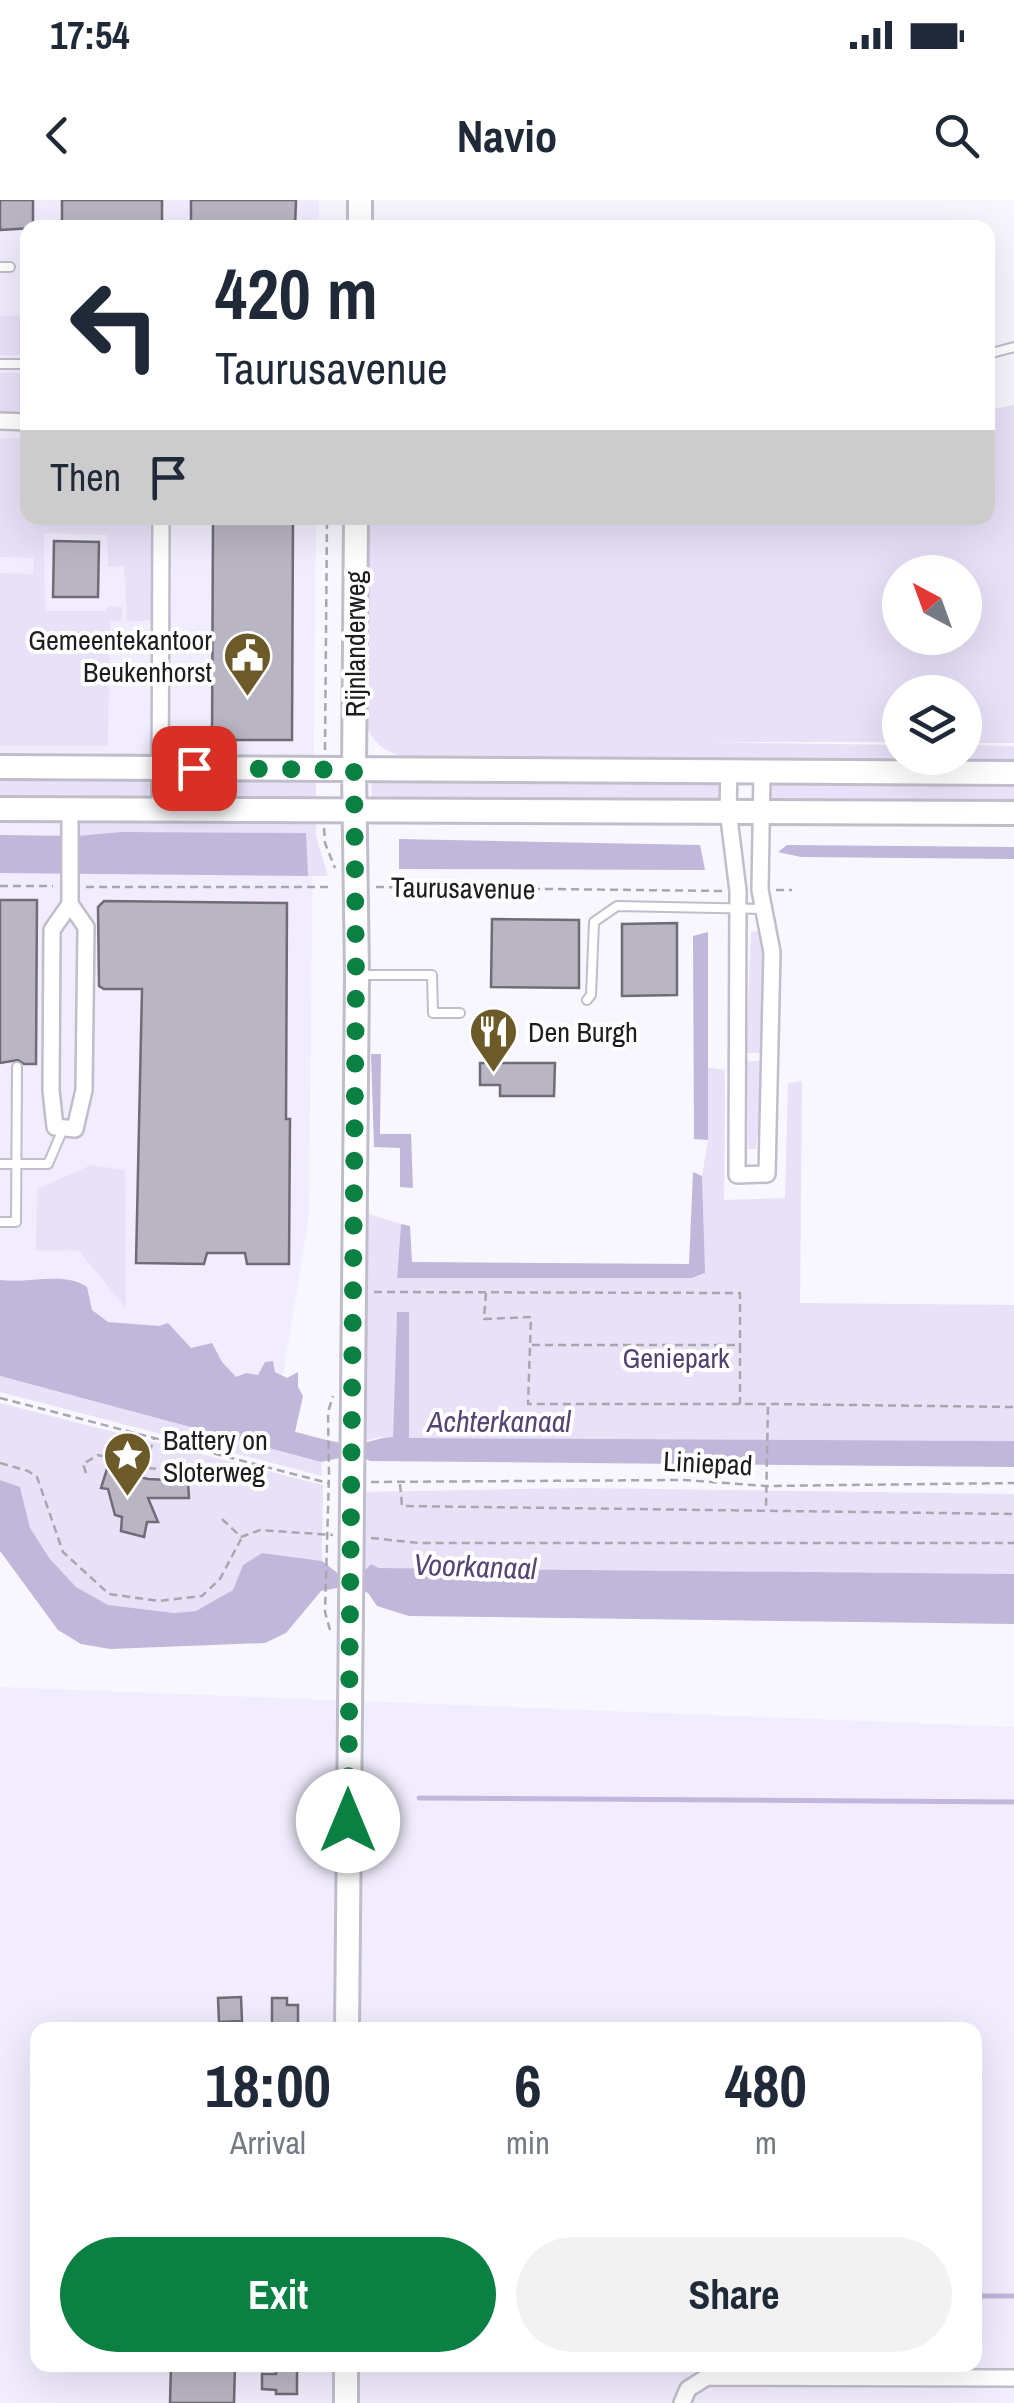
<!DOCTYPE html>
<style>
:root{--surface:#fff;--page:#f2f2f3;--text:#1f2937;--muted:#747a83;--accent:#0b8043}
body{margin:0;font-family:"Archivo Narrow",sans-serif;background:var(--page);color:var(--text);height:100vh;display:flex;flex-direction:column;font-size:38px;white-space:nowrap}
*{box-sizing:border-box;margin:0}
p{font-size:32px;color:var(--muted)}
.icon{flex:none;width:55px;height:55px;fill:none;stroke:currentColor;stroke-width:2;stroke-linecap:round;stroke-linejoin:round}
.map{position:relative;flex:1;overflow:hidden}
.drawer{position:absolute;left:30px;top:1822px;width:952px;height:350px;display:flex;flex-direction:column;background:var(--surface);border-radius:20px;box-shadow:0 10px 40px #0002}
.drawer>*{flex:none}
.hud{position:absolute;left:20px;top:20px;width:975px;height:305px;border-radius:20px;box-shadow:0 10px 40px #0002;background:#fff;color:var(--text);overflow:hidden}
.needle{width:65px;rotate:319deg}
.tools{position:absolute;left:882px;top:355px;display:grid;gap:20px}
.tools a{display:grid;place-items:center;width:100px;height:100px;border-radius:50%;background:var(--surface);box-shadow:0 10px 40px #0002;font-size:50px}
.pin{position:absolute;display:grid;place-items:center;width:85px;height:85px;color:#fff;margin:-42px;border-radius:20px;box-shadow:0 5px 15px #0006}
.me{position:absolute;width:110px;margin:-55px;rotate:0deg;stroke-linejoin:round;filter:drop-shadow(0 0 8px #0008)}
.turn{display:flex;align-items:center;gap:35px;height:210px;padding:0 30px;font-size:45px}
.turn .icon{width:130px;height:130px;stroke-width:2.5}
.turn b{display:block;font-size:70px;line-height:85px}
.then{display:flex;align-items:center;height:95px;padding:0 30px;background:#0003;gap:20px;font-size:38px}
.eta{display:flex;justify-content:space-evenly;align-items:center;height:170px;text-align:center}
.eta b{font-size:60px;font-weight:800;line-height:70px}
.cta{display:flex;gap:20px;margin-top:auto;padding:20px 30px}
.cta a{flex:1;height:115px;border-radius:60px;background:var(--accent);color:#fff;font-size:40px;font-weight:800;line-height:115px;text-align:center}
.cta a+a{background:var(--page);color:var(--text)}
.status{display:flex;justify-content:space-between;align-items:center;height:70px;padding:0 50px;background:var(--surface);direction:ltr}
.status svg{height:28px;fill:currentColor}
header{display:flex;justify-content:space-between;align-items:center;height:130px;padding:0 30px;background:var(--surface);font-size:45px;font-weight:800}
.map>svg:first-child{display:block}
</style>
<div class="status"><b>17:54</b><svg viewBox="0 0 49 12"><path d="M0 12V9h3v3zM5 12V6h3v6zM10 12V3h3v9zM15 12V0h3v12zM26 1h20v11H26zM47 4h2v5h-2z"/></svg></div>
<header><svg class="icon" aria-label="back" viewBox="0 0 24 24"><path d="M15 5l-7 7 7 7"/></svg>Navio<svg class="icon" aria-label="search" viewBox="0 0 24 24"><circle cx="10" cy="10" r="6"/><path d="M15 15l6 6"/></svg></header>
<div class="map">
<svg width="1014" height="2203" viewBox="0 0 1014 2203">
<rect width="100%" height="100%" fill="#f8f6fe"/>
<path fill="#f2edfe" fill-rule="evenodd" d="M0,0H319V27L28,28V318H316L309,1016L279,1199L0,1104Z
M0,1487L1014,1527V2203H0ZM38,1830H975V2165H38Z"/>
<path fill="#e8e1f8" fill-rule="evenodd" d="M27,115V155H0V116Z
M0,173H27V212H0Z
M1014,205V543H965V492H900V542H704L900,545V558H965V545L1014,546V563L407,557C383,553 372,541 363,519L366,318H988V210ZM900,372H965V438H900Z
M0,238H27L28,318H155L153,420L127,422L124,366L108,367L107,335L44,333L45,411H106L107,406L122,407V421L110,422L108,546H0V373L33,374L34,358L0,357Z
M0,574L140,576L150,585L145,599L0,602Z
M316,576V603L173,599L168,590L173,579Z
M371,578L719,582L724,591L723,597L717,603L372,601Z
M774,581L1014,582V605L775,604L766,596L768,586Z
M88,617L316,619V636L328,676H308L305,633L121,632L77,636L80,622Z
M761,731L766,753V853H746L751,732Z
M765,860L756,949H748L747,862Z
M706,867L725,870L724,1000L785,998L788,883L802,881L800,1103L1014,1105V1241L408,1238V1112L397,1113L393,1237H379L358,1243L363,1012L401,1024L397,1078H692L704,1074L702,976L708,940Z
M91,965L125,970L126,1108L78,1050L36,1051L37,989Z
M0,1176L321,1262L322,1276L0,1192Z
M0,1203L323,1285L322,1361L262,1353L243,1365L234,1390L196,1411L175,1413L108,1405L76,1387L50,1359L30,1328L20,1287L0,1280Z
M582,1288L1014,1294V1374L379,1368L371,1364L357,1378L359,1292Z"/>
<path fill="#c1b7da" d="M121,632L306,633L308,676L0,673V635L77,636Z
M399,639L700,645L705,670L399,669Z
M787,645L1014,647V659L801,657L778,652Z
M708,732V940L694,939L693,736Z
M371,854H381L380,934H411L413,988L400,987V948L374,947Z
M693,972L702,976L705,1073L692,1078H397L401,1024L410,1026L412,1062L689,1064Z
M0,1080C27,1084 65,1071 87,1087L92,1110L108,1122L159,1126L168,1123L191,1148L212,1143L222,1162L236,1177L246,1173L258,1175L265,1162L273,1161L275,1172L287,1178L298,1172V1187L303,1196L295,1232C313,1236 333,1243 352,1244C366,1245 378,1237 393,1237L397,1112H409V1238L1014,1241V1267L370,1261L357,1254L321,1262L0,1176Z
M0,1280L20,1287L30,1328L50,1359L76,1387L108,1405L175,1413L196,1411L233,1390L243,1365L262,1353L322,1361L340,1375L357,1378L371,1364L379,1368L1014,1374V1424L409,1416L377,1406L368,1393L357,1387H342L321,1391L286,1433L265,1443L110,1449L81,1444L58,1430L0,1351Z"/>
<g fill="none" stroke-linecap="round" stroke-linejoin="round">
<path stroke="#c1b7da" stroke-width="5" d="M419,1598L1014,1602
M975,2096H1014"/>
</g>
<path fill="#b9b5c2" stroke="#6f6b77" stroke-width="2.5" d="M0,0H33V28L0,30Z
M62,0H162V28H62Z
M191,0H296L295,28H191Z
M213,318H293L292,540H212Z
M54,341L99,342L98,397H53Z
M0,700H37L36,864H24L18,860L0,863Z
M104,701L287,703L286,919H290L289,1064H247L245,1053H207L204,1064L136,1063L142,789H104L99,786L98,707Z
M492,719L579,720V788L491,787Z
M677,723V795L622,796V724Z
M480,863H555L554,896H500V885H480Z
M107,1269L148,1279L188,1281L189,1298H148L158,1322H147L144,1337L121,1331L122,1317L115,1315L108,1289L101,1288Z
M241,1797L242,1821L219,1822L218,1798Z
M272,1798H287V1805H298V1830H272Z
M171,2165H235L234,2203H170Z
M276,2170H297V2194H276V2190L262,2189V2174H276Z"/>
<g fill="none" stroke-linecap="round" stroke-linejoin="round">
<defs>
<path id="lane" d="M0,67H10
M988,154L1014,147
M0,164H28
M363,775H432L433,813H460
M587,800L591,795L594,722L617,706L764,709
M0,964H48L63,929
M0,1022H16L17,867"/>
<path id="street" d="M0,221L28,222
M729,571L728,610L738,691L737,975L767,974L772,752L760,690L762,572
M70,610V704L86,727L84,890L75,929L55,927L51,890L52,730L70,704
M160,610L161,318
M682,2203L688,2189L707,2177L1014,2178"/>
<path id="secondary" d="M360,28V0
M0,567L1014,573
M0,609L1014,613
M347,1830L357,775L354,570L356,318
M346,2203V2165"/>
</defs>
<use href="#lane" stroke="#c1bdca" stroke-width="12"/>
<use href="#street" stroke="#c1bdca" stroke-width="20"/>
<use href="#secondary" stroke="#c1bdca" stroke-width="28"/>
<path stroke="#a8a7ad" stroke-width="2.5" stroke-dasharray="8 5" stroke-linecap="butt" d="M325,550L327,318
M324,628L325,643L335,668
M0,686H53
M86,687H333
M376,687L723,691
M776,690H792
M374,1092L740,1093V1145
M486,1093L484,1119L531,1117L528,1204H768L766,1309
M532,1145H740V1204
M0,1198L328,1283
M771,1204L1014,1207
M0,1263L28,1271L37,1277L63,1352L109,1394L159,1401L202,1396L220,1379L241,1339
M148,1268L206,1273L212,1279L211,1290
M86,1273L83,1264L98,1255L145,1267L154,1238
M371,1282L684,1280L766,1286L1014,1283
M400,1284L402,1306L1014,1314
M222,1319L241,1337L260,1330L333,1335
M371,1338L419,1343H1014
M330,1430L325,1412L329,1275L328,1212L333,1196"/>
<use href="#lane" stroke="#fff" stroke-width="8"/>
<use href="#street" stroke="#fff" stroke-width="15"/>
<use href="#secondary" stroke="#fff" stroke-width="22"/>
</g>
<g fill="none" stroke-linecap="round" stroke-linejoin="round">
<path stroke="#0b8043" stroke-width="18" stroke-dasharray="0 32.4" d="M194,568L354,570L356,776L348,1621"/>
</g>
<defs>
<symbol id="civic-pin" viewBox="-11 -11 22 30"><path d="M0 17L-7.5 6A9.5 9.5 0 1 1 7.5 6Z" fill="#6c5a28" stroke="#fff"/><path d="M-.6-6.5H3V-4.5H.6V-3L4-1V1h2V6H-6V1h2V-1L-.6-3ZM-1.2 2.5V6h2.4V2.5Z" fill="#fff"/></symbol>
<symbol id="restaurant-pin" viewBox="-11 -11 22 30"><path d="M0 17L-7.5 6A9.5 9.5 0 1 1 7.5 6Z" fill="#6c5a28" stroke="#fff"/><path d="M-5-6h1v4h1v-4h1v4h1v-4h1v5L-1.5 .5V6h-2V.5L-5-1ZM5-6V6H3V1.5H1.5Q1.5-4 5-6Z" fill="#fff"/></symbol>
<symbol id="sight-pin" viewBox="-11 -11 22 30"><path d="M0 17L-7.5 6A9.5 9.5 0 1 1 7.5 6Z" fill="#6c5a28" stroke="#fff"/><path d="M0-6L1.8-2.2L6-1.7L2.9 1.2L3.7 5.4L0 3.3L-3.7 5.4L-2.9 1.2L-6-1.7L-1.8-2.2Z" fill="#fff"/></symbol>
</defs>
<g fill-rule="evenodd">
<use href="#civic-pin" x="220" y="428" width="55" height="75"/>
<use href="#restaurant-pin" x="466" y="804" width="55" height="75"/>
<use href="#sight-pin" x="100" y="1228" width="55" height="75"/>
</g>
<g text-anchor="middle" stroke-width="8" stroke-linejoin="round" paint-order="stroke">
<g font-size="28" fill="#1e1d21" stroke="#fff" text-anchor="start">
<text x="212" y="450" text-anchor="end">Gemeentekantoor<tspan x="212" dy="32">Beukenhorst</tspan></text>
<text x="528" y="842">Den Burgh</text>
<text x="163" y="1250">Battery on<tspan x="163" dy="32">Sloterweg</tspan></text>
</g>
<g font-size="28" fill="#1e1d21" stroke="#fff">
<text transform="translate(355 444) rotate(-90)" y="10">Rijnlanderweg</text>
<text transform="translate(463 688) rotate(1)" y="10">Taurusavenue</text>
<text transform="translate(708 1263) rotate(3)" y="10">Liniepad</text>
</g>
<g font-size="28" fill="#514070" stroke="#fff">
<text x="676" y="1168">Geniepark</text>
</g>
<g font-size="30" font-style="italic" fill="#554474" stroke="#fff">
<text x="499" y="1232">Achterkanaal</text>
<text transform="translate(475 1367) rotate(2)" y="10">Voorkanaal</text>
</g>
</g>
</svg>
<div class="tools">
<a><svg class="needle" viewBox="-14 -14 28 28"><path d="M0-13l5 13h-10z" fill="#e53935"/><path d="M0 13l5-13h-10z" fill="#747a83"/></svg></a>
<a><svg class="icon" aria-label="layers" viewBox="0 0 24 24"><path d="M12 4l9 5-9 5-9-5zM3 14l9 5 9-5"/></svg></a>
</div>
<div class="pin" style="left:194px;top:568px;background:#d93025"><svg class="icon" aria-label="arrive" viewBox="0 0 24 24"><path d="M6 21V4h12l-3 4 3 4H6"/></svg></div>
<svg class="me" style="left:348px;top:1621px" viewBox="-20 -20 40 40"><circle r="19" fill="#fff"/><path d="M0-13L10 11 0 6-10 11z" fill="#0b8043"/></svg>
<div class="hud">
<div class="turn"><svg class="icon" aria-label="left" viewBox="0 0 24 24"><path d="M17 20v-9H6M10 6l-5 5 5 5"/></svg><div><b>420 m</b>Taurusavenue</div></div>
<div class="then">Then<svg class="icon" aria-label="arrive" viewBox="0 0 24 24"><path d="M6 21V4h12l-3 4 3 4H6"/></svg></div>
</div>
<section class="drawer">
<div class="eta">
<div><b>18:00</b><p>Arrival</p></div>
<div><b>6</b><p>min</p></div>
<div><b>480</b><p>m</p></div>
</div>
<div class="cta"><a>Exit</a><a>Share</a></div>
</section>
</div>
